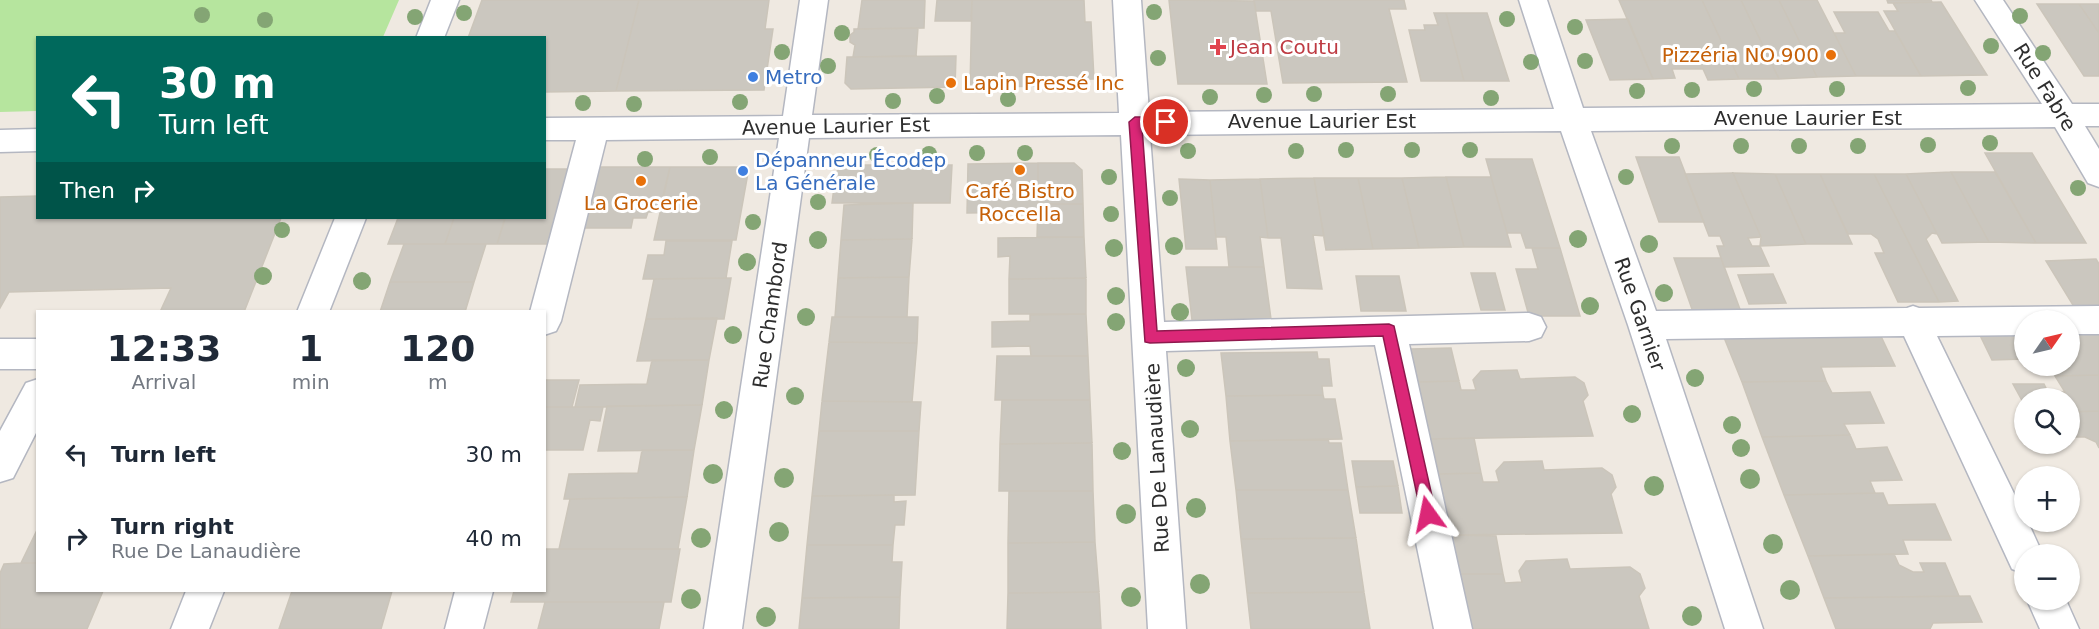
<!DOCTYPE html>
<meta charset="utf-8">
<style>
:root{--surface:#fff;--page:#f2f2f3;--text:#1f2937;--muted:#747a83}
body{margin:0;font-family:"DejaVu Sans",sans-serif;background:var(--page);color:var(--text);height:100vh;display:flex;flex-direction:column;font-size:22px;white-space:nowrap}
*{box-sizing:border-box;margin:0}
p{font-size:20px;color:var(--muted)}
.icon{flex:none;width:33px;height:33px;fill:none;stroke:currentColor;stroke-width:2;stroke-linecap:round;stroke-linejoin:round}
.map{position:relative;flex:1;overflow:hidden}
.details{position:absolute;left:36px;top:310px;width:510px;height:282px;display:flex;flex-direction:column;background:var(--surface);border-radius:0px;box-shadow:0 2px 4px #0004}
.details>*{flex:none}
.hud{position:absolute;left:36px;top:36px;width:510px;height:183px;border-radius:0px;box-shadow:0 2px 4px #0004;background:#00695c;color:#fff;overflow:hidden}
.needle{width:39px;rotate:56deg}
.buttons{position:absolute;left:2014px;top:310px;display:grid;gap:12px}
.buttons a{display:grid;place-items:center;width:66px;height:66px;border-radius:50%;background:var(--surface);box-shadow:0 2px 4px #0004;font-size:30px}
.pin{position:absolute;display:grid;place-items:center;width:51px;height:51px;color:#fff;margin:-26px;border:3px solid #fff;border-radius:50%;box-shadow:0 2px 6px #0007}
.me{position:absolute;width:66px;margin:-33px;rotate:348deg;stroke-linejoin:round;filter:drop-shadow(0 0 4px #0008)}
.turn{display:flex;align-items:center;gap:21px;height:126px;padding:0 24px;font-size:27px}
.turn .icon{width:78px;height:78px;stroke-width:2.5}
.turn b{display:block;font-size:42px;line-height:51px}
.then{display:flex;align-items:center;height:57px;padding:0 24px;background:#0003;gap:12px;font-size:22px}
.eta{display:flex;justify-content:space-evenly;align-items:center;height:102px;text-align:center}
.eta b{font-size:36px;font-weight:700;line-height:42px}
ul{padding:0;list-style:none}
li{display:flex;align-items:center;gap:18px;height:84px;padding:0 24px}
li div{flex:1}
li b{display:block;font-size:22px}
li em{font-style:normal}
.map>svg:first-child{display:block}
</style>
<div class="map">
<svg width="2099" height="629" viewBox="0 0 2099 629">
<rect width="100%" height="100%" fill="#efe9e1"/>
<path fill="#b6e59e" d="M0,0H399L383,37L38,38L37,111L0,112Z"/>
<path fill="#cbc7bf" stroke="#cbc5ba" stroke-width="1.5" d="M482,0H639L616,91L544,92V38H468Z
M639,0H769L765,29H773L764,90L616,91Z
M862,0H925L924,28L858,29Z
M937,0H972L971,21H935Z
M972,0H1084L1085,22H1091L1094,79L1046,80V86L970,87Z
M1169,0L1254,1L1267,84H1178Z
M1254,0H1404L1406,9H1389L1407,82L1283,83L1271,11H1256Z
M1619,0H1702L1739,79L1708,80L1703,69H1672L1675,78L1653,79Z
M1702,0H1741L1779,79H1739Z
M1741,0H1779L1817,77L1779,79Z
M1779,0H1817L1856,76L1817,77Z
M1887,0H1931L1932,2L1888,3Z
M1941,2L1987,75L1921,76L1884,11H1898L1893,3Z
M2037,4H2079L2099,33V76H2084Z
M2079,4H2099V33Z
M1834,12H1878L1889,31H1895L1921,76H1856L1834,33H1845Z
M1434,13H1446L1464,81H1421L1409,30H1425L1424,25H1438Z
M1446,13H1487L1509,81H1464Z
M1628,19L1653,79L1610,80L1586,20Z
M918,28L916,56L853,57L855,45L850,42V35L854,32V29Z
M956,56L955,87L851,89L845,83L847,57Z
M1985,153H2032L2086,243H2036Z
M1636,157H1679L1704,222H1659Z
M1486,159H1532L1560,248H1526L1521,233H1507Z
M1038,163V212L967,213L968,164Z
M1038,163H1074L1082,170L1083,204H1038Z
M845,165H952L950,203H832L836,172Z
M594,167H670L659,212H648L646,218H633L631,228H578Z
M670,167H743L748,173L736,240H654Z
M544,169H571L550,244H497L505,218H544Z
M1951,172H1995L2036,243L1989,242Z
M1951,172L1989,242L1942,243L1906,174Z
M1733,173L1775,174L1806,244L1760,246L1761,237Z
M1733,173L1761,237L1748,238L1752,246H1760L1769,266L1724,267L1717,246H1724L1720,236H1709L1685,174Z
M1775,174H1820L1852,244H1806Z
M1820,174H1874L1939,302H1898L1875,253H1884L1878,239L1871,234H1848Z
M1874,174H1906L1937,234L1932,233L1926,239L1958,301L1939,302Z
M1446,177L1464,247L1419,248L1402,178Z
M1446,177H1491L1511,247H1464Z
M1314,178L1324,236L1313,235L1322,289L1287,288L1281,238H1268L1260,179Z
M1314,178H1358L1373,249L1326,250Z
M1358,178H1402L1419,248L1373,249Z
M1179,179L1210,180L1217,249H1186Z
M1260,179L1268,238L1260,237L1264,267H1229L1226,237H1216L1210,180Z
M38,196V218H281L244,312H160L171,288L9,292L0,308V197Z
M913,203L912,239L841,240L844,205Z
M1038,204H1083L1084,237H1037Z
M398,218H454L445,244H388Z
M454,218H500L499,219H505L497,244H445Z
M1084,237L1086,278L1009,279L1010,256L998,257V238Z
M912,239L909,277L838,278L841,240Z
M666,241H732L726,278L643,279L648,255H664Z
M404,244H486L474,282H390Z
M1532,248H1560L1580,316H1529L1516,269H1538Z
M1674,258H1721L1741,312H1693Z
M2096,259L2099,264V309L2076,310L2046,261Z
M1186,267H1264L1271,319L1192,320Z
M1471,273H1495L1505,310H1481Z
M1773,274L1786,303L1749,304L1738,275Z
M1356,276H1399L1406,311H1361Z
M909,277L907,317H835L838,278Z
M731,278L724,319H646L654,279Z
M1086,278V314H1009V279Z
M390,282H474L465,312H380Z
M1086,314L1088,356H1031L1030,346L992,347V322L1030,321V315Z
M832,317H918L917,343L829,342Z
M717,318L709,360L637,361L646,319Z
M1976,327H2025V359L1992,360Z
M2070,327H2099V375L2055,376L2050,366H2070Z
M1721,330L1879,332L1895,366L1821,367L1826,381L1742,382Z
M829,342L917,343L912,402L822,401Z
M1451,348L1459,381L1418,382L1411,349Z
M1317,352L1318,359H1329L1332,386H1322L1323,395L1226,396L1221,353Z
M997,356H1088L1090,400H995Z
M652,360H709L702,405L575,407L580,385L647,384Z
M1517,370L1520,379L1575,377L1584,383L1588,395L1583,401L1593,436L1431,439L1418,382L1459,381L1461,390H1476L1473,380L1481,371Z
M2099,375V411L2070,412V399H2025V406L2013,384H2044L2048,392H2065L2055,376Z
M544,380H579L572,407H544Z
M1826,381L1832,393L1870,392L1884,423L1844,424L1850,435L1762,437L1742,382Z
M1323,395L1324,399H1335L1342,439L1230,441L1226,396Z
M1002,400H1090L1092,443L1000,444Z
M822,401L921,402L919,431H819Z
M702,405L694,450L598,451L607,406Z
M544,407H603L600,421L590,420L583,450H544Z
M2099,411V448L2096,442L2085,437H2070V412Z
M819,431H919L915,495L812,496Z
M1850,435L1856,449L1887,447L1902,480L1870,481L1875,493L1784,495L1762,437Z
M1474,438L1481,473L1439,474L1431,439Z
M1328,439L1329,443H1341L1348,490H1236L1230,441Z
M1092,443L1093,491H999L1000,444Z
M642,450H694L687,497L564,499L569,474L638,473Z
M1352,461H1393L1398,486L1356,487Z
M1542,461L1544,470L1602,468L1612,475L1616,487L1611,494L1622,533L1451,535L1439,474L1481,473L1483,482H1499L1496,471L1504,462Z
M1398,486L1402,513H1360L1356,487Z
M1236,490H1348L1356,538L1241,539Z
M1009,491H1093L1095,542L1008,543Z
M1883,493L1888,505L1935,504L1951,540H1903L1908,554L1808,556L1784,495Z
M894,495V502L906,501L904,525H895L893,545H807L812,496Z
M687,497L678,549H559L570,499Z
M38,528V563H21Z
M1451,535L1496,536L1503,574H1460Z
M1356,538L1364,592L1247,593L1241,539Z
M1095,542L1099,592L1008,593V543Z
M807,545H893L892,562H902L900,597L802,598Z
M544,549H680L671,602H511L514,591H544Z
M1894,554L1899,565L1913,572H1924L1920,563H1945L1959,596L1824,598L1808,556Z
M1567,559L1570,569L1630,567L1640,574L1645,588L1639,596L1649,629H1471L1460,574H1503L1505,583L1522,582L1519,571L1526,561Z
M21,563H38V591H103L87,629H0V573L4,564Z
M292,591H392L381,629H279Z
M1099,592L1101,629H1007L1008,593Z
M1364,592L1370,629H1251L1247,593Z
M1970,596L1982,622L1933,623L1930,629H1836L1824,598Z
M900,597L899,629H799L802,598Z
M545,602H664L659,629H538Z"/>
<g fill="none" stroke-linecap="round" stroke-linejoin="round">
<defs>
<path id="minor" d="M431,0H459L444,38H416Z
M800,0H828L812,115L1119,113L1113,0H1141L1149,112L1554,109L1519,0H1547L1583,108L2042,104L1975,0H2003L2072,104H2099V126H2085L2099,149V187L2088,183L2055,127L1591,131L1656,311L1907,308L1913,306L1919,308L2099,306V334H2070V321H2025V335L1937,336L2025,516V522H2028L2043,555H2025V574L2012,569L1904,336L1666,339L1763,629H1725L1628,325L1561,131L1150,135L1164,322L1529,313L1541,317L1546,327L1541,337L1529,341L1409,344L1472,629H1434L1375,345L1166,351L1186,629H1148L1121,135L809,138L742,629H704L779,138L606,140L561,321L556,331L544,335V312H530L576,140H544V118L783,116Z
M38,129V151L0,152V130Z
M335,218H366L329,312H297Z
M0,339H38V369H0Z
M38,379V429L13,478L0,482V431L26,383Z
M186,591H224L209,629H171Z
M455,591H493L483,629H445Z
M2027,600H2066L2079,629H2040Z"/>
</defs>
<use href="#minor" stroke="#b4b7c1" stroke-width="3"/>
<use href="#minor" fill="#fff" fill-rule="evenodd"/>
</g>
<g fill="#84a574">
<circle cx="1154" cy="12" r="8"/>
<circle cx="464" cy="13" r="8"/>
<circle cx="202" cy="15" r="8"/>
<circle cx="2020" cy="16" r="8"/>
<circle cx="415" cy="17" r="8"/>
<circle cx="1507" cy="19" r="8"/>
<circle cx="265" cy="20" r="8"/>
<circle cx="1575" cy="27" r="8"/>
<circle cx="842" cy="33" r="8"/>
<circle cx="1991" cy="46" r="8"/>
<circle cx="782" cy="52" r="8"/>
<circle cx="2043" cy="53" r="8"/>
<circle cx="1158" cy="58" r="8"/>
<circle cx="1585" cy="61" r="8"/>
<circle cx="1531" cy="62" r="8"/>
<circle cx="828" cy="66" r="8"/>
<circle cx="1968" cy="88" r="8"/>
<circle cx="1754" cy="89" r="8"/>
<circle cx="1837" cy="89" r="8"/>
<circle cx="1692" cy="90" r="8"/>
<circle cx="1637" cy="91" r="8"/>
<circle cx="1314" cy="94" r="8"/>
<circle cx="1388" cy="94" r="8"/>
<circle cx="1264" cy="95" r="8"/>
<circle cx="937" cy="96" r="8"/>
<circle cx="1210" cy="97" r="8"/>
<circle cx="1491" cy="98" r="8"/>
<circle cx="1008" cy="99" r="8"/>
<circle cx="893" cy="101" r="8"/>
<circle cx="740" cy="102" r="8"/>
<circle cx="583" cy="103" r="8"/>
<circle cx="634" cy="104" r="8"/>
<circle cx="1990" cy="143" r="8"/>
<circle cx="1928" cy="145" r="8"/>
<circle cx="1672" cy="146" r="8"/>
<circle cx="1741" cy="146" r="8"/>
<circle cx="1799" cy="146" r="8"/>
<circle cx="1858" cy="146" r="8"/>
<circle cx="1346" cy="150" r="8"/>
<circle cx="1412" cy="150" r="8"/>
<circle cx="1470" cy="150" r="8"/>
<circle cx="1188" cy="151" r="8"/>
<circle cx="1296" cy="151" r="8"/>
<circle cx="977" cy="153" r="8"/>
<circle cx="1025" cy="153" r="8"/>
<circle cx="929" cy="154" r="8"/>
<circle cx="877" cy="155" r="8"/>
<circle cx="710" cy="157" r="8"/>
<circle cx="645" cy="159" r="8"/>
<circle cx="1109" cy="177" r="8"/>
<circle cx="1626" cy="177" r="8"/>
<circle cx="2078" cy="188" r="8"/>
<circle cx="1170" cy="198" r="8"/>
<circle cx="818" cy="202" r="8"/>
<circle cx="1111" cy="214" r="8"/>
<circle cx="753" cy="222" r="8"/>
<circle cx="282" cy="230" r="8"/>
<circle cx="1578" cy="239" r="9"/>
<circle cx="818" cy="240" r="9"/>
<circle cx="1649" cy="244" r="9"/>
<circle cx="1174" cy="246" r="9"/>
<circle cx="1114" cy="248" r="9"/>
<circle cx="747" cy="262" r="9"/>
<circle cx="263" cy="276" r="9"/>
<circle cx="362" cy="281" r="9"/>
<circle cx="1664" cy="293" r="9"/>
<circle cx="1116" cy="296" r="9"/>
<circle cx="1590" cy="306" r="9"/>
<circle cx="1180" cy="312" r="9"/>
<circle cx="806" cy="317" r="9"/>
<circle cx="1116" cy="322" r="9"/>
<circle cx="733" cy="335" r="9"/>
<circle cx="1186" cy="368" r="9"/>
<circle cx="1695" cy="378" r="9"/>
<circle cx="795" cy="396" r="9"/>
<circle cx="724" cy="410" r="9"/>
<circle cx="1632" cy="414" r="9"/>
<circle cx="1732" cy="425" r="9"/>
<circle cx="1190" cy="429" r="9"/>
<circle cx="1741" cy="448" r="9"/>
<circle cx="1122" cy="451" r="9"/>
<circle cx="713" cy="474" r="10"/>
<circle cx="784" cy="478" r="10"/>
<circle cx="1750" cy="479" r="10"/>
<circle cx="1654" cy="486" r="10"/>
<circle cx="1196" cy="508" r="10"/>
<circle cx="1126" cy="514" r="10"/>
<circle cx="779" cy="532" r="10"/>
<circle cx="701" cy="538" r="10"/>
<circle cx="1773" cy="544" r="10"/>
<circle cx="1200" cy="584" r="10"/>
<circle cx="1790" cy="590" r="10"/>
<circle cx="1131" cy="597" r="10"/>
<circle cx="691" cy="599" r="10"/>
<circle cx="1692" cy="616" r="10"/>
<circle cx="766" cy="617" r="10"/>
</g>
<path fill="#db2777" stroke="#8e194d" stroke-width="1.5" d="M1135,117H1166L1172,122L1166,127H1142L1157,331L1389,324L1394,326L1436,514L1434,519L1428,521L1423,519L1421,514L1383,336L1150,343L1145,342L1129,122Z"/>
<path fill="#e0444e" stroke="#fff" stroke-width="2" d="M1215 38h6v6h6v6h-6v6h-6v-6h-6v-6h6z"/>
<g fill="#e8710a" stroke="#fff" stroke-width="2">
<circle cx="1831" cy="55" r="6"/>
<circle cx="951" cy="83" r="6"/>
<circle cx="1020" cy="170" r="6"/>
<circle cx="641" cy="181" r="6"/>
</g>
<g fill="#3f7fe0" stroke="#fff" stroke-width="2">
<circle cx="753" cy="77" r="6"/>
<circle cx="743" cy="171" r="6"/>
</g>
<g text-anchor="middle" stroke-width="6" stroke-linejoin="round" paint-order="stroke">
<g font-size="20" fill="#be3a42" stroke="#fff" text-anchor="start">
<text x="1230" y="54">Jean Coutu</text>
</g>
<g font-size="20" fill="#c56008" stroke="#fff">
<text x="1819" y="62" text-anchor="end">Pizzéria NO.900</text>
<text x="963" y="90" text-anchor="start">Lapin Pressé Inc</text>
<text x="1020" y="198">Café Bistro<tspan x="1020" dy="23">Roccella</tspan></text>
<text x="641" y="210">La Grocerie</text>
</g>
<g font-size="20" fill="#366cbe" stroke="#fff" text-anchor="start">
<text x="765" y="84">Metro</text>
<text x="755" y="167">Dépanneur Écodep<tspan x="755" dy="23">La Générale</tspan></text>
</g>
<g font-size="20" fill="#2e2e2e" stroke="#fff">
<text transform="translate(2045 87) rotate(58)" y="7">Rue Fabre</text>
<text x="1808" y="125">Avenue Laurier Est</text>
<text x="1322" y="128">Avenue Laurier Est</text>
<text transform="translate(836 126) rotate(-1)" y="7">Avenue Laurier Est</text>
<text transform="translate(1640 314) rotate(71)" y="7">Rue Garnier</text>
<text transform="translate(770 315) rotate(-82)" y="7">Rue Chambord</text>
<text transform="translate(1157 458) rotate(-93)" y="7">Rue De Lanaudière</text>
</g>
</g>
</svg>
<div class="buttons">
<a><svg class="needle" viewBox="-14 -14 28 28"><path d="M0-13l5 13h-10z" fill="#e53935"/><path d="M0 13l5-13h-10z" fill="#747a83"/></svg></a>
<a><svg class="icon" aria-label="search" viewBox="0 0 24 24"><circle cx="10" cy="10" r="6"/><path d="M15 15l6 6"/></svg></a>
<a>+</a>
<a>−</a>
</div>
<div class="pin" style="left:1166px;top:122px;background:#d93025"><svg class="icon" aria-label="arrive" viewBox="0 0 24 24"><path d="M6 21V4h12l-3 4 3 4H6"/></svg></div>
<svg class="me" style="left:1428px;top:514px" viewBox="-20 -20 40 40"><path d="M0-17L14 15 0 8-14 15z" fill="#db2777" stroke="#fff" stroke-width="4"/></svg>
<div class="hud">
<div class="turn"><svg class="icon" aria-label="left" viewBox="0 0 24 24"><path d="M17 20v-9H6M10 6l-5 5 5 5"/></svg><div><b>30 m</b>Turn left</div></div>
<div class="then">Then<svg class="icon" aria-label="right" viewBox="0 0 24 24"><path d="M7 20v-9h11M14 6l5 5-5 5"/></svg></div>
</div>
<section class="details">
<div class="eta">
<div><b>12:33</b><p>Arrival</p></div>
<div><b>1</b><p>min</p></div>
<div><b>120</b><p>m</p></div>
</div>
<ul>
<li><svg class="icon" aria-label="left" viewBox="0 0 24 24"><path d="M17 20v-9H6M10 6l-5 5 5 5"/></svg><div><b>Turn left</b></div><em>30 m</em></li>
<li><svg class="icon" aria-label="right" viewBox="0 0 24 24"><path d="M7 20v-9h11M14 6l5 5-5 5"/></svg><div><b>Turn right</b><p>Rue De Lanaudière</p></div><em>40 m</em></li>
</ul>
</section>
</div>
